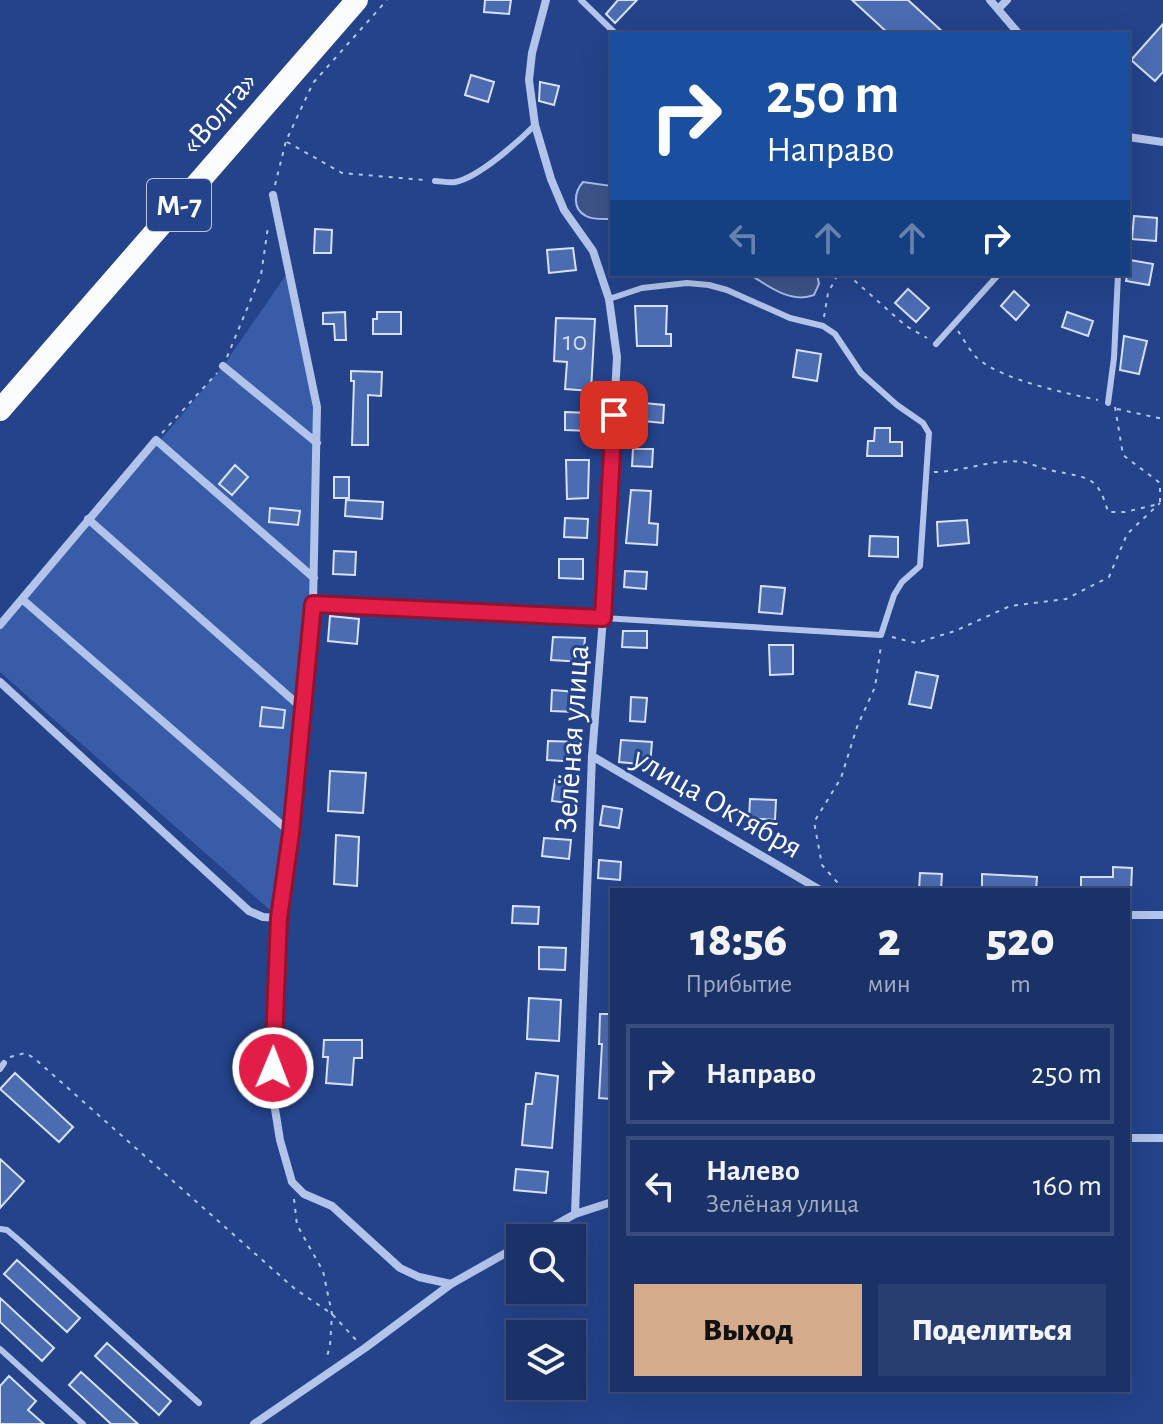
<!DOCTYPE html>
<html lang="ru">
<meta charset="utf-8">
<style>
:root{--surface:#1b3268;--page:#283e71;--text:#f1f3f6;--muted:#a0aac0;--line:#394d7c;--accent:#d6ab8b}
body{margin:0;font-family:"Alegreya Sans",sans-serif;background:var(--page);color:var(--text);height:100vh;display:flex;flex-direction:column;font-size:30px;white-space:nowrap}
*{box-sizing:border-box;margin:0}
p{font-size:26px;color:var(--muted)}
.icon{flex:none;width:44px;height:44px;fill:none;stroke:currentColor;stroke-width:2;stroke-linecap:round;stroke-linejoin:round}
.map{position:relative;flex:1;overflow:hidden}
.side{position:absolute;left:610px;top:888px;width:520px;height:504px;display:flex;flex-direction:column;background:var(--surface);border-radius:0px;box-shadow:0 8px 32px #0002,0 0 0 2px var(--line)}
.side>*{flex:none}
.top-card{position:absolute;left:610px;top:32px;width:520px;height:244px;border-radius:0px;box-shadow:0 8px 32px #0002,0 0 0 2px var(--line);background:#1a4fa0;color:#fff;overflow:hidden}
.controls{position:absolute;left:506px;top:1224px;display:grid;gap:16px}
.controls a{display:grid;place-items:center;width:80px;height:80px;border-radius:0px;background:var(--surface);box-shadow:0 8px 32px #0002,0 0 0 2px var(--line);font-size:40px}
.pin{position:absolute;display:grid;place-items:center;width:68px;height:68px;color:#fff;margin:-34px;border-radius:16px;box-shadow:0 4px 12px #0006}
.me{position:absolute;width:88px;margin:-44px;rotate:1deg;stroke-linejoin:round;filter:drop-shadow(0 0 6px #0008)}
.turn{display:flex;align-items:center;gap:28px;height:168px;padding:0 24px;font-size:36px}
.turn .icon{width:104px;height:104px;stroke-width:2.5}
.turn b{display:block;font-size:56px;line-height:68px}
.lanes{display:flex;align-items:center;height:76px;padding:0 24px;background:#0003;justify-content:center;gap:40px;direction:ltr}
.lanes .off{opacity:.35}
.eta{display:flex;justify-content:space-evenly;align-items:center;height:136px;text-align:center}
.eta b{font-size:48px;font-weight:800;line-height:56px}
.button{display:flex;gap:16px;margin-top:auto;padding:16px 24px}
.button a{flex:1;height:92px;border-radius:0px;background:var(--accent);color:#111;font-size:32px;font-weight:800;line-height:92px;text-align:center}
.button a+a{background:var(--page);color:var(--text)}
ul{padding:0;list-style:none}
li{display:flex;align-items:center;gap:24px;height:100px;margin:0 16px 12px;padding:0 8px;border:4px solid var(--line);border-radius:0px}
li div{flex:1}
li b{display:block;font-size:30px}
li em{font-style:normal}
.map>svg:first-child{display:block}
</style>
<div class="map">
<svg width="1163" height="1424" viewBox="0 0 1163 1424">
<rect width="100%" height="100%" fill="#24438b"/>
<path fill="#385ca8" d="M288,272L317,407L314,578L279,918L0,672V630L223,366Z"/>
<path fill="#3d5489" stroke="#a6bdeb" stroke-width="2" d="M583,182L612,186V219C604,219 593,220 586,216C572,209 574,192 583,182Z
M749,274H817L819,284L814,295C791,304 768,286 749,274Z"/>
<path fill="#4c6cb2" stroke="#d6e1f8" stroke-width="2" d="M485,0H511L509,14L484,12Z
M618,0H637L615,23L606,14Z
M852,0H908L945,34H889Z
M1163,24V72L1155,81L1131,60Z
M471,75L494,82L488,102L465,95Z
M540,82L559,86L554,105L539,101Z
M1134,216L1157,218L1156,241L1132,239Z
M315,229L332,230L331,253H314Z
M573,248L576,270L549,273L547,250Z
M1130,260L1153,264L1149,285L1126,281Z
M908,289L929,308L916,322L895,303Z
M1014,291L1029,305L1016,320L1001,306Z
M635,306H667L666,334H671V346H637Z
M345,312L346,340H335L334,324H323V313Z
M377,312H401V334H373V319H377Z
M1067,312L1093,321L1088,336L1062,327Z
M556,318L595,319L591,391L565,389L567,362L554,361Z
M1124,336L1147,341L1139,374L1120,370Z
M797,350L821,354L817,381L793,377Z
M351,371L382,372L381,396L368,395V445H352L354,381H351Z
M634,402L664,405L663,423L633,420Z
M565,412L590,413V431L565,430Z
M875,428H890V442H902V456H867L868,441H874Z
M633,449H653L652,467L632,466Z
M566,460H589L588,498L567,499Z
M235,465L248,477L232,495L219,484Z
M334,477H349V498H334Z
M631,490L651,491L649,523L658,524L657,545L626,543Z
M346,500L383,502L382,519L345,516Z
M270,508L300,511L298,525L269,522Z
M565,518L588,519L587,538L564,537Z
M967,520L969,543L938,546L937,522Z
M870,536L898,537V557L869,556Z
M334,551L356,552L355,575L333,574Z
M559,559H583V579L559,578Z
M625,571L647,572L646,589L624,587Z
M761,586L785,588L782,614L759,612Z
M330,616L359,619L357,644L328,641Z
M623,631H647V648L622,647Z
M553,637L585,638L583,662L551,660Z
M769,645H793V674L770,675Z
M916,672L938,676L931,708L909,704Z
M552,690L577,692L575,712L551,711Z
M631,697L647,698L645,722L630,721Z
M262,707L285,710L283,728L260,726Z
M621,740L652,742L650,765L619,762Z
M548,741L580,742L579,762L547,760Z
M330,771L366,773L363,813L328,811Z
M555,780L578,783L575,804L552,801Z
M750,799L776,800L775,820L749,818Z
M603,806L622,809L619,828L600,825Z
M336,835L359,837L357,886L334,884Z
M544,838L571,840L569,859L542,856Z
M599,860L621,862L620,880L598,878Z
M1113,867L1132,868L1131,890H1081V877H1113Z
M920,873L942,874L941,890H919Z
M982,874L1037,877L1036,890H982Z
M513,906L539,907L538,924L512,923Z
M539,947L566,948L565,970L539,969Z
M529,998L561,1000L559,1041L527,1039Z
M600,1014H612V1099L599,1098L602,1044H599Z
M324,1040H362V1058H354L352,1085L326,1083L328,1057H323Z
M15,1073L73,1127L59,1142L0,1089Z
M536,1073L558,1076L552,1148L522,1145L526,1104H532Z
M0,1159L24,1181L0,1208Z
M516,1169L548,1172L546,1193L514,1190Z
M17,1260L80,1318L67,1332L4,1274Z
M0,1298L54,1348L42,1361L0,1322Z
M107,1343L171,1401L159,1415L95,1356Z
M81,1372L138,1424H111L69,1385Z
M9,1376L36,1401L28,1410L44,1424H0V1386Z"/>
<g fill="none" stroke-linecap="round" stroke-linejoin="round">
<path stroke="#b2c4ea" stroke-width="2" stroke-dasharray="4 6" stroke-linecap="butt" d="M287,142L342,173L424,180
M275,185L286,141L313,83L387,0
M847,274L906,326L927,338
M824,317L828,293L838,274
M958,331C964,340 970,351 977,358C1002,380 1065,393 1098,400
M227,357L261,275L268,227
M1115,407L1123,455L1160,483V503H1163
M1117,409L1163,419
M162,433L217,373
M934,472C963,472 994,458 1023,462C1033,464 1043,469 1054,471C1087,478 1098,475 1108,512H1125L1159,504
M892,637L916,643L955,631L1010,606L1066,599L1109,577L1127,534L1160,503
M844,890L822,865L814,822L841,778L857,727L875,687L881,646
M10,1057L25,1053L34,1058L295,1289L332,1314L358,1342
M294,1199L297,1225L323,1271L332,1314L330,1346L326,1360"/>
<path stroke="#b2c4ea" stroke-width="6" d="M581,0L616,34
M435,181C441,181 448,183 455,182C478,178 518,142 535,125
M936,344L999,274
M1108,403L1114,358L1118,274
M603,618L881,635L894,595L902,582L920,566L929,433L923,423L897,405L861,373L835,334L823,326L790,318L727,290L709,285L687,283L642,288L609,299
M0,1069L4,1063
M0,1229L7,1230L20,1241L199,1403
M0,1349L83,1424"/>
<path stroke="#b2c4ea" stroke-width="8" d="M546,0L532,53L529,80L535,125L551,179L564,210L593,251L609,299L617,357L603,618L592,756L575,1214
M990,0L1019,34
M998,9L1007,0
M1128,137L1163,142
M273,195L317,407L313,604L291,833L279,918L274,991L273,1068L275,1109L280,1140L292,1182L304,1194L332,1206L400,1268L419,1277L451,1284
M223,366L317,443
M88,519L303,709
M22,599L291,833
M313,604L603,618
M0,625L156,440L314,578
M0,682L249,911L263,917L279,918
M592,756L820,890
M1128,915H1163
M1128,1138H1163
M532,1238L575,1214L612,1202
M254,1424L365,1348L451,1284L520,1245"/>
<path stroke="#fafcfe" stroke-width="22" d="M0,410L357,0"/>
</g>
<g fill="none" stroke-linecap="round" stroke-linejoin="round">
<defs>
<path id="route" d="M273,1068L279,918L291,833L313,604L603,618L614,415"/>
</defs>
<use href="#route" stroke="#92132f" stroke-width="20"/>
<use href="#route" stroke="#e11d48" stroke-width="14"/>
</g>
<g text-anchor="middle" stroke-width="6" stroke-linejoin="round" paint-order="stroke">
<g font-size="28" fill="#d2daec">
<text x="575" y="350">10</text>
</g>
<rect fill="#24438b" stroke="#bdc7dc" stroke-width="2" x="147" y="179" width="64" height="52" rx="6"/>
<g font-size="30" font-weight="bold" fill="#fff">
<text x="179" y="215">М-7</text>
</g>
<g font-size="32" fill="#fff" stroke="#24438b">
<text transform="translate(218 112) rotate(-49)" y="11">«Волга»</text>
<text transform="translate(571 739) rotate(-86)" y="11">Зелёная улица</text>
<text transform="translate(718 802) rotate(30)" y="11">улица Октября</text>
</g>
</g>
</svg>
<div class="controls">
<a><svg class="icon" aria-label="search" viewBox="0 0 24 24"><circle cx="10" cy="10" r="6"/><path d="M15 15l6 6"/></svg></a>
<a><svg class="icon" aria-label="layers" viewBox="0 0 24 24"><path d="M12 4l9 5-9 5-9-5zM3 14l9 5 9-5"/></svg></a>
</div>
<div class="pin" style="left:614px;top:415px;background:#d93025"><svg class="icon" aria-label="arrive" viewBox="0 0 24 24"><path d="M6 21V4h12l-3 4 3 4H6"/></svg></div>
<svg class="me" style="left:273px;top:1068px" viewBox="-20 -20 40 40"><circle r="17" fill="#e11d48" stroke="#fff" stroke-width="3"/><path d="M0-11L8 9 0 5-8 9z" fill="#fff"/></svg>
<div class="top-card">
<div class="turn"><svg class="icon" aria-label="right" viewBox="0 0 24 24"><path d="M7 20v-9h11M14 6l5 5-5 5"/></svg><div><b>250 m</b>Направо</div></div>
<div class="lanes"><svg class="icon off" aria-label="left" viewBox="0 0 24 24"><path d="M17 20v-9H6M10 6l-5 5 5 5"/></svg><svg class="icon off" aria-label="ahead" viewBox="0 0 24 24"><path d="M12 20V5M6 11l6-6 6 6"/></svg><svg class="icon off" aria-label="ahead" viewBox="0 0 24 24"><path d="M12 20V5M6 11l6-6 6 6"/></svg><svg class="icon" aria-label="right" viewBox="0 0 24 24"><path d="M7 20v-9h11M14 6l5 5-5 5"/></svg></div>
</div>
<section class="side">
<div class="eta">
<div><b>18:56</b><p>Прибытие</p></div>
<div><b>2</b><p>мин</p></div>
<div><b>520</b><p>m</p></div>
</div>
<ul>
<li><svg class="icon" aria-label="right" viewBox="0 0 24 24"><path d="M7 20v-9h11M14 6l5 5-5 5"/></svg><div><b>Направо</b></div><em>250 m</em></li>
<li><svg class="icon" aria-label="left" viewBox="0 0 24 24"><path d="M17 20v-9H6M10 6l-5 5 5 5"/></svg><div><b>Налево</b><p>Зелёная улица</p></div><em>160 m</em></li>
</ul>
<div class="button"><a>Выход</a><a>Поделиться</a></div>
</section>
</div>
